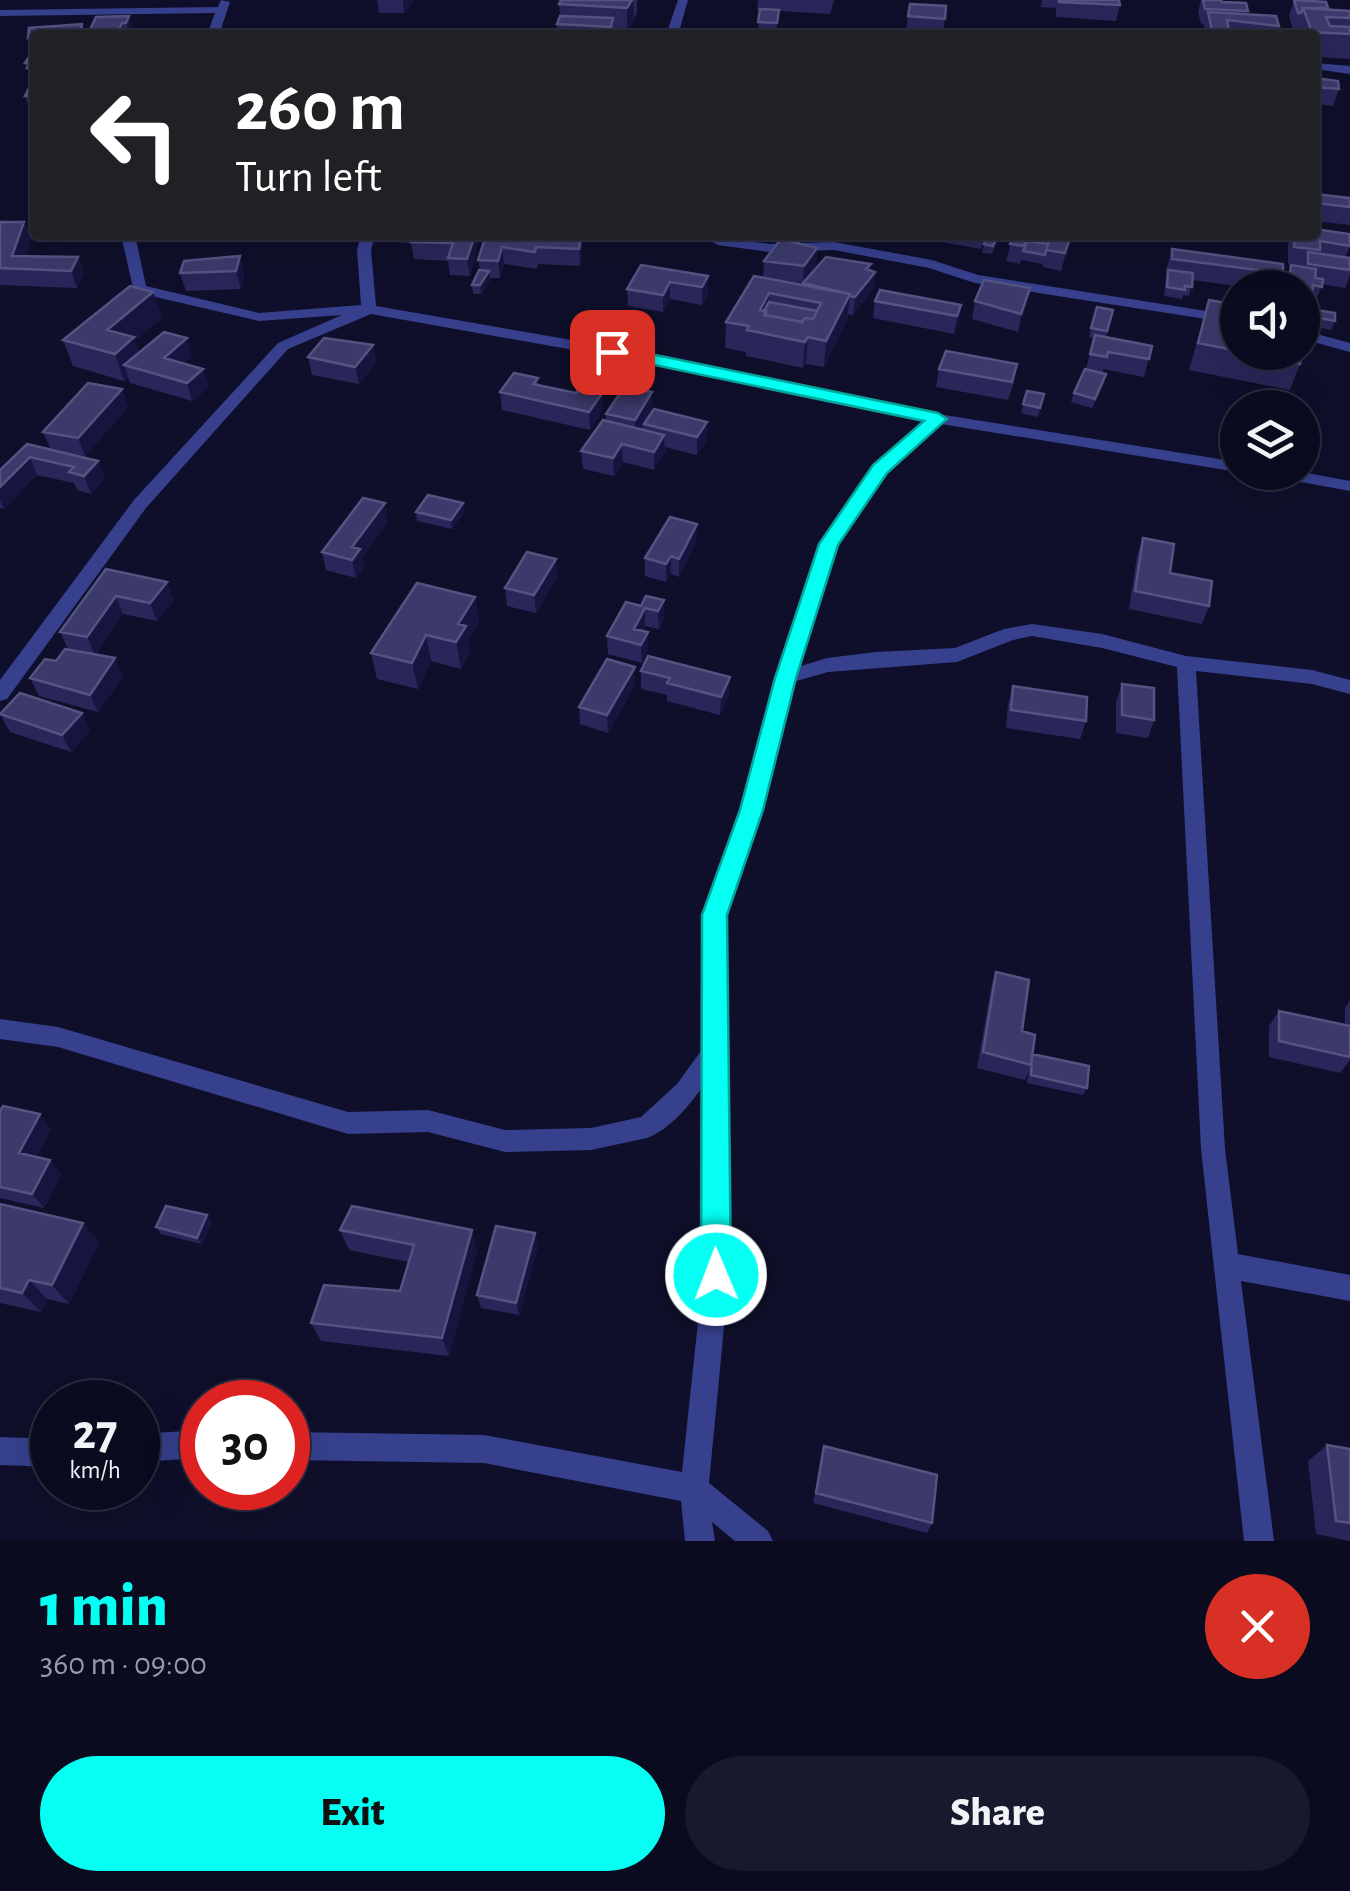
<!DOCTYPE html>
<meta charset="utf-8">
<style>
:root{--surface:#0b0b20;--page:#19192d;--text:#f1f3f6;--muted:#9a9ba5;--line:#2b2b3e;--accent:#05fff3}
body{margin:0;font-family:"Alegreya Sans",sans-serif;background:var(--page);color:var(--text);height:100vh;display:flex;flex-direction:column;font-size:38px;white-space:nowrap}
*{box-sizing:border-box;margin:0}
p{font-size:32px;color:var(--muted)}
.icon{flex:none;width:55px;height:55px;fill:none;stroke:currentColor;stroke-width:2;stroke-linecap:round;stroke-linejoin:round}
.map{position:relative;height:1541px;overflow:hidden}
.sheet{display:flex;flex-direction:column;background:var(--surface);flex:1}
.sheet>*{flex:none}
.guide{position:absolute;left:30px;top:30px;width:1290px;height:210px;border-radius:10px;box-shadow:0 10px 40px #0002,0 0 0 2px var(--line);background:#202124;color:#fff;overflow:hidden}
.controls{position:absolute;left:1220px;top:270px;display:grid;gap:20px}
.controls a{display:grid;place-items:center;width:100px;height:100px;border-radius:50%;background:var(--surface);box-shadow:0 10px 40px #0002,0 0 0 2px var(--line);font-size:50px}
.speed{position:absolute;left:30px;top:1380px;display:flex;gap:20px;font-size:50px;font-weight:700;text-align:center}
.speed>*{display:grid;place-content:center;width:130px;height:130px;border-radius:50%;background:var(--surface);box-shadow:0 10px 40px #0002,0 0 0 2px var(--line);line-height:1}
.speed small{font-size:25px;font-weight:400}
.speed .limit{border:15px solid #d22;background:#fff;color:#111}
.pin{position:absolute;display:grid;place-items:center;width:85px;height:85px;color:#fff;margin:-42px;border-radius:20px;box-shadow:0 5px 15px #0006}
.me{position:absolute;width:110px;margin:-55px;rotate:359deg;stroke-linejoin:round;filter:drop-shadow(0 0 8px #0008)}
.turn{display:flex;align-items:center;gap:35px;height:210px;padding:0 40px;font-size:45px}
.turn .icon{width:130px;height:130px;stroke-width:2.5}
.turn b{display:block;font-size:70px;line-height:85px}
.round{display:grid;place-items:center;flex:none;width:105px;height:105px;border-radius:52px;background:var(--page)}
.summary{display:flex;align-items:center;justify-content:space-between;height:170px;padding:0 40px}
h1{font-size:60px;font-weight:800;line-height:75px;color:var(--accent)}
.primary-button{display:flex;gap:20px;margin-top:auto;padding:20px 40px}
.primary-button a{flex:1;height:115px;border-radius:60px;background:var(--accent);color:#111;font-size:40px;font-weight:800;line-height:115px;text-align:center}
.primary-button a+a{background:var(--page);color:var(--text)}
.map>svg:first-child{display:block}
</style>
<div class="map">
<svg width="1350" height="1541" viewBox="0 0 1350 1541">
<rect width="100%" height="100%" fill="#0f0f2b"/>
<g fill="none" stroke-linecap="round" stroke-linejoin="round">
<path fill="#36408d" fill-rule="evenodd" d="M221,0L230,2L219,35H207L215,13L0,16V10L218,7Z
M678,0H688L678,35H666Z
M1315,63L1350,66V74L1315,69Z
M121,235H135L146,286L259,313L361,305L357,250L361,235H375L371,250L376,306L647,353L938,414L1238,462V472L941,424L886,473L836,545L798,667L827,658L876,652L955,648L1004,629L1032,624L1102,634L1186,656L1312,670L1350,680V694L1312,684L1196,671L1225,1149L1238,1254L1350,1275V1301L1241,1281L1274,1541H1244L1201,1149L1177,667L1102,648L1032,636L1013,640L957,662L828,672L793,682L761,810L725,915L729,1275L709,1483L768,1531L773,1541H735L712,1522L715,1541H685L681,1501L484,1463L288,1460V1432L484,1435L682,1472L703,1275V1086C690,1105 669,1130 647,1138L591,1150L505,1152L428,1132L348,1134L58,1047L0,1039V1019L58,1027L348,1112L428,1110L505,1130L591,1128L641,1117L677,1084L703,1048V915L741,810L776,678L819,544L874,465L926,421L647,363L371,314L288,349L146,508L7,699L0,701V680L134,500L278,343L342,315L259,321L134,292Z
M699,235L770,244L834,242L932,260L978,275L1238,316V324L975,283L929,268L834,250L770,252L718,245Z
M1302,330L1350,343V352L1302,339Z
M1266,472H1302L1350,481V491L1274,477Z
M202,1430V1458L138,1462V1434Z
M0,1437L52,1439V1467L0,1465Z"/>
</g>
<path fill="#292759" d="M377,0H412L413,3L404,13H379Z
M561,0H637V13L627,32L614,31V35H557V24L560,16L559,4Z
M758,0H834L830,14L779,11L776,31L758,30L760,10H757Z
M1042,0H1119L1120,5L1116,21L1056,17V8L1041,7Z
M1201,0H1221L1222,2L1248,11L1247,14L1279,26L1276,35H1205L1204,25L1201,24L1198,12Z
M1294,0L1328,9L1350,11V59L1315,57V35H1297L1296,29H1293L1289,16Z
M946,6L943,35L906,32L908,16Z
M129,16L134,32L132,35H89V32Z
M82,24L85,35H35V85H33L25,63L33,51L28,38L29,28Z
M1315,78L1339,89L1333,106L1315,104Z
M35,88V113H31L25,96Z
M1315,194L1350,198V225L1315,221Z
M24,222L31,239L25,257H78L84,274L77,288L0,285V226Z
M260,235H307L306,237Z
M390,235H476L477,251L470,276L450,275L448,261L414,259L411,243L391,242Z
M486,235L581,237L582,255L580,266L538,264L537,269L504,264L500,278H490V280L481,294H473L472,285L480,270L478,260Z
M771,235H797L796,240L771,239Z
M943,235H986L981,249L942,242Z
M1013,235H1071L1061,271L1043,267V264L1021,260L1020,264L1006,261Z
M1291,235H1315L1350,246L1345,258H1350V275L1345,288L1322,284L1315,304H1310L1305,318L1310,309L1335,321L1331,330L1306,325L1302,348V288H1284L1291,265L1303,266L1288,264V243Z
M997,241L992,254L982,253L984,244Z
M817,248L816,265L803,283L784,281L803,285V283L871,264L870,270L875,272L873,289L853,315L848,314L847,320L824,367L806,364L803,368L746,356V352L725,348L726,322L763,277L764,261Z
M1172,249L1283,264V288H1251L1192,280L1189,296L1183,295L1182,299L1164,296L1167,267Z
M240,256L244,273L241,289L186,291L180,273Z
M708,276V293L702,305L670,299L663,312L628,306L627,289Z
M1030,288L1026,306L1018,332L972,319L975,301Z
M153,292L162,318L135,340L139,353L192,356L184,363L209,387L192,401L130,383L128,377L124,381L73,366L63,340Z
M1209,300L1238,305V352H1302L1300,364L1290,390L1189,370Z
M875,301L961,305L958,323L954,334L873,318Z
M1097,307L1113,310L1106,337L1152,346L1144,377L1103,369L1104,383L1092,408L1071,402L1074,393L1086,369L1094,338L1089,337Z
M308,357L377,362L359,384L312,375Z
M939,369L1014,382L1008,400L936,387Z
M538,378V385L576,393L603,392V410L590,430L502,410L500,392Z
M122,389L128,407L85,456L51,450L43,432Z
M1027,391L1044,394L1038,417L1021,413Z
M652,392V410L707,422V440L697,455L665,447V453L654,470L623,462L614,476L583,469L581,451L606,421V414Z
M27,444L98,461L105,479L91,494L77,490L74,483L37,475L4,509L0,508V470Z
M463,503L464,512L452,529L417,521L416,512Z
M388,522L362,558L364,567L356,578L326,570L322,552Z
M1143,538L1170,573L1209,606L1202,624L1129,609L1137,556Z
M696,542L679,577L671,574L666,582L645,576V558Z
M106,569L174,600L157,621L123,614L95,655L123,676L98,712L39,696L30,678L56,661L68,649L60,632Z
M557,577L536,613L507,606L505,588Z
M475,597L479,623L468,640L470,652L461,669L431,661L418,689L377,679L371,653Z
M664,600V618L659,629L645,626L642,631L648,632V650L642,663L608,654L607,636L641,606Z
M641,671L729,694L720,715L667,701V695L641,689Z
M1122,684L1154,720L1148,738L1116,733V702Z
M635,685L608,733L580,724L579,707Z
M1013,686L1086,721L1080,739L1006,728L1008,704Z
M82,713L90,731L71,752L10,732L0,714Z
M996,972L1032,1054L1087,1088L1083,1095L1027,1083L1029,1071L1025,1080L977,1068L991,988Z
M1350,1000V1025L1345,1024V1008Z
M1279,1011L1350,1026V1060L1340,1073L1269,1057V1026Z
M0,1111L51,1129L36,1157L61,1174L44,1208L0,1198Z
M0,1204L83,1223L99,1243L69,1304L47,1299L41,1312L0,1303Z
M207,1215L212,1222L202,1244L161,1234L156,1227Z
M340,1230L477,1250L449,1356L321,1341L311,1323L400,1291L408,1262L349,1250Z
M538,1247L519,1315L481,1308L477,1295Z
M1327,1445L1350,1449V1541L1316,1534L1308,1461Z
M824,1446L932,1523L927,1533L813,1503Z"/>
<path fill="#17153f" d="M403,0H412L413,3L404,13Z
M632,0H633L634,21L627,32V8Z
M129,16L134,32L132,35H130L126,23Z
M122,23L125,35H119L118,32Z
M82,24L85,35H56Z
M35,37V54H33L28,38Z
M24,222L31,239L20,269L12,256Z
M476,235L477,251L470,276L467,259Z
M581,237L582,255L580,266L579,249Z
M502,247L504,264L500,278L498,261Z
M817,248L816,265L803,283L804,266Z
M240,256L244,273L241,289L236,271Z
M78,257L84,274L77,288L71,271Z
M871,264L869,280L875,272L873,289L853,315L855,297L866,269Z
M489,271L490,280L481,294L480,285Z
M708,276V293L702,305V287Z
M670,282V299L663,312V295Z
M1030,288L1026,306L1018,332L1021,314Z
M153,292L162,318L135,340L143,364L124,365L128,377L124,381L107,330Z
M769,293L768,320L760,310Z
M850,294L847,320L824,367L826,341Z
M961,305L958,323L954,334L957,316Z
M808,337L806,364L803,368L805,342Z
M187,338L192,356L170,375L164,358Z
M373,345L377,362L359,384L355,367Z
M203,369L209,387L192,401L187,383Z
M122,389L128,407L85,456L78,438Z
M603,392V410L590,430L589,412Z
M652,392V410L635,438V420Z
M707,422V440L697,455V437Z
M664,435L665,453L654,470V452Z
M622,444L623,462L614,476L613,458Z
M30,457L37,475L4,509L0,500V487Z
M98,461L105,479L91,494L84,476Z
M385,503L388,522L362,558L364,567L356,578L352,560V547Z
M463,503L464,512L452,529L451,520Z
M697,524L696,542L679,577V559Z
M671,556V574L666,582V564Z
M556,559L557,577L536,613L534,595Z
M167,582L174,600L157,621L150,603Z
M116,596L123,614L95,655L87,637Z
M475,597L479,623L468,640L470,652L461,669L456,642L458,624Z
M664,600V618L659,629L658,611Z
M645,608V626L636,644L634,629Z
M648,632V650L642,663L641,645Z
M426,635L431,661L418,689L412,663Z
M115,658L123,676L98,712L90,695Z
M635,667V685L608,733L607,715Z
M730,677L729,694L720,715L721,697Z
M82,713L90,731L71,752L62,735Z
M40,1114L51,1129L30,1167L19,1153Z
M50,1160L61,1174L44,1208L32,1194Z
M207,1215L212,1222L202,1244L197,1238Z
M83,1223L99,1243L69,1304L52,1285Z
M472,1230L477,1250L449,1356L442,1338Z
M535,1233L538,1247L519,1315L516,1303Z
M29,1280L47,1299L41,1312L22,1293Z"/>
<path fill="#3c3a6b" stroke="#555382" stroke-width="2.5" fill-rule="evenodd" d="M561,0H632L627,8L559,4Z
M1059,0H1119L1120,5L1059,2Z
M1203,0H1221L1222,2L1246,3L1248,11L1205,9Z
M1294,0L1326,2L1328,8H1303L1301,13H1298Z
M910,4L946,6L945,19L908,16Z
M1303,8L1350,11V18L1326,17L1330,26L1350,27V34L1312,32Z
M760,9L779,10L777,23L758,22Z
M1208,12L1276,16L1279,26L1227,20L1230,35H1213Z
M129,16L126,23H122L118,32H89L96,17Z
M560,16L613,18L611,27L557,24Z
M82,24L81,32L35,35V37L28,38L29,28Z
M237,31L273,35H233Z
M35,48V68H27L30,63H25Z
M1315,78L1338,81L1339,89L1315,87Z
M29,88H35V96H25Z
M1315,194L1350,198V207L1315,203Z
M1,222H24L12,256L78,257L71,271L0,268V226Z
M1315,229L1349,234L1350,246L1320,241V250L1294,247L1295,235H1315Z
M414,235H475L467,259L448,258L453,243L411,242Z
M486,235H522L581,237L579,249L536,247L535,252L502,247L498,261L478,260Z
M987,235H998L993,246L984,244Z
M1013,235H1027L1024,246L1010,244Z
M1047,235H1071L1065,253L1046,250L1051,236Z
M781,239L817,248L804,266L764,261Z
M1027,241L1048,244L1045,255L1023,251Z
M1172,249L1283,264V288L1258,287V270L1172,259Z
M1308,252L1350,258V270L1308,264Z
M240,256L236,271L180,273L184,261Z
M826,257L871,264L866,269L875,272L855,297L849,296L850,294L803,283Z
M641,265L708,276L702,287L670,282L663,295L627,289Z
M1291,265L1316,269L1315,278L1323,279L1322,287L1313,285L1310,305L1302,304V288H1288Z
M479,270L489,271L480,285H472Z
M1168,270L1193,273L1192,287L1185,286V290L1167,287Z
M754,276L850,294L826,341L808,337L805,342L747,330L749,326L726,322ZM769,293L821,303L813,319L805,318L802,322L764,315L766,311L760,310Z
M984,280L1030,288L1021,314L975,301Z
M130,286L153,292L107,330L134,337L115,354L63,340Z
M880,290L961,305L957,316L875,301Z
M1209,300L1238,305V327L1230,326L1228,334L1238,336V351L1198,343Z
M769,302L817,311L813,319L805,318L802,322L766,315V311H764Z
M1097,307L1113,310L1107,331L1091,328Z
M1310,309L1335,313V321L1309,316Z
M1302,318L1308,319L1302,348Z
M164,332L187,338L164,358L203,369L187,383L124,365Z
M1095,335L1152,346L1149,359L1108,352L1107,357L1090,354Z
M324,338L373,345L355,367L308,357Z
M946,351L1017,364L1012,382L939,369Z
M1243,352H1302L1300,364Z
M1085,369L1106,374L1095,399L1074,393Z
M514,373L538,378L533,384L576,393L580,387L603,392L589,412L500,392Z
M88,383L122,389L78,438L43,432Z
M624,387L652,392L635,420L606,414Z
M1027,391L1044,394L1040,408L1023,404Z
M654,409L707,422L697,437L644,424Z
M603,420L664,435L654,452L622,444L613,458L581,451Z
M27,444L98,461L84,476L69,472L74,467L30,457L0,487V470Z
M428,495L463,503L451,520L416,512Z
M363,498L385,503L352,547L360,549L352,560L322,552Z
M670,517L697,524L679,559L671,556L666,564L645,558Z
M1143,538L1174,544L1170,573L1212,581L1209,606L1135,591Z
M527,552L556,559L534,595L505,588Z
M106,569L167,582L150,603L116,596L87,637L60,632Z
M417,583L475,597L458,624L466,626L456,642L426,635L412,663L371,653Z
M646,596L664,600L658,611L645,608L634,629L648,632L641,645L607,636L626,602L641,606Z
M65,649L115,658L90,695L30,678L45,659L56,661Z
M648,656L730,677L721,697L667,683L670,678L641,671Z
M607,659L635,667L607,715L579,707Z
M1122,684L1154,688V720L1122,715Z
M1013,686L1087,697L1086,721L1011,710Z
M20,693L82,713L62,735L0,714Z
M996,972L1029,980L1022,1031L1035,1035L1031,1065L983,1052Z
M1279,1011L1350,1026V1057L1279,1041Z
M1032,1054L1089,1066L1087,1088L1031,1075Z
M3,1106L40,1114L19,1153L50,1160L32,1194L0,1187V1111Z
M0,1204L83,1223L52,1285L29,1280L22,1293L0,1288Z
M166,1206L207,1215L197,1238L156,1227Z
M352,1206L472,1230L442,1338L311,1323L324,1285L400,1291L414,1245L340,1230Z
M496,1226L535,1233L516,1303L477,1295Z
M1327,1445L1350,1449V1523L1336,1521Z
M824,1446L937,1475L932,1523L816,1493Z"/>
<path fill="#05fff3" stroke="#03a69e" stroke-width="2.5" d="M612,346L938,413L947,419L887,473L838,545L796,678L763,810L727,915L731,1275L726,1286L716,1290L706,1286L701,1275L702,915L740,810L775,678L819,544L873,465L924,421L606,355L604,352Z"/>
</svg>
<div class="controls">
<a><svg class="icon" aria-label="sound" viewBox="0 0 24 24"><path d="M4 9h4l5-4v14l-5-4H4zM17 9q2 3 0 6"/></svg></a>
<a><svg class="icon" aria-label="layers" viewBox="0 0 24 24"><path d="M12 4l9 5-9 5-9-5zM3 14l9 5 9-5"/></svg></a>
</div>
<div class="speed"><div>27<small>km/h</small></div><div class="limit">30</div></div>
<div class="pin" style="left:612px;top:352px;background:#d93025"><svg class="icon" aria-label="arrive" viewBox="0 0 24 24"><path d="M6 21V4h12l-3 4 3 4H6"/></svg></div>
<svg class="me" style="left:716px;top:1275px" viewBox="-20 -20 40 40"><circle r="17" fill="#05fff3" stroke="#fff" stroke-width="3"/><path d="M0-11L8 9 0 5-8 9z" fill="#fff"/></svg>
<div class="guide">
<div class="turn"><svg class="icon" aria-label="left" viewBox="0 0 24 24"><path d="M17 20v-9H6M10 6l-5 5 5 5"/></svg><div><b>260 m</b>Turn left</div></div>
</div>
</div>
<section class="sheet">
<div class="summary"><div><h1>1 min</h1><p>360 m · 09:00</p></div><a class="round" style="background:#d93025;color:#fff"><svg class="icon" aria-label="close" viewBox="0 0 24 24"><path d="M6 6l12 12M18 6L6 18"/></svg></a></div>
<div class="primary-button"><a>Exit</a><a>Share</a></div>
</section>
